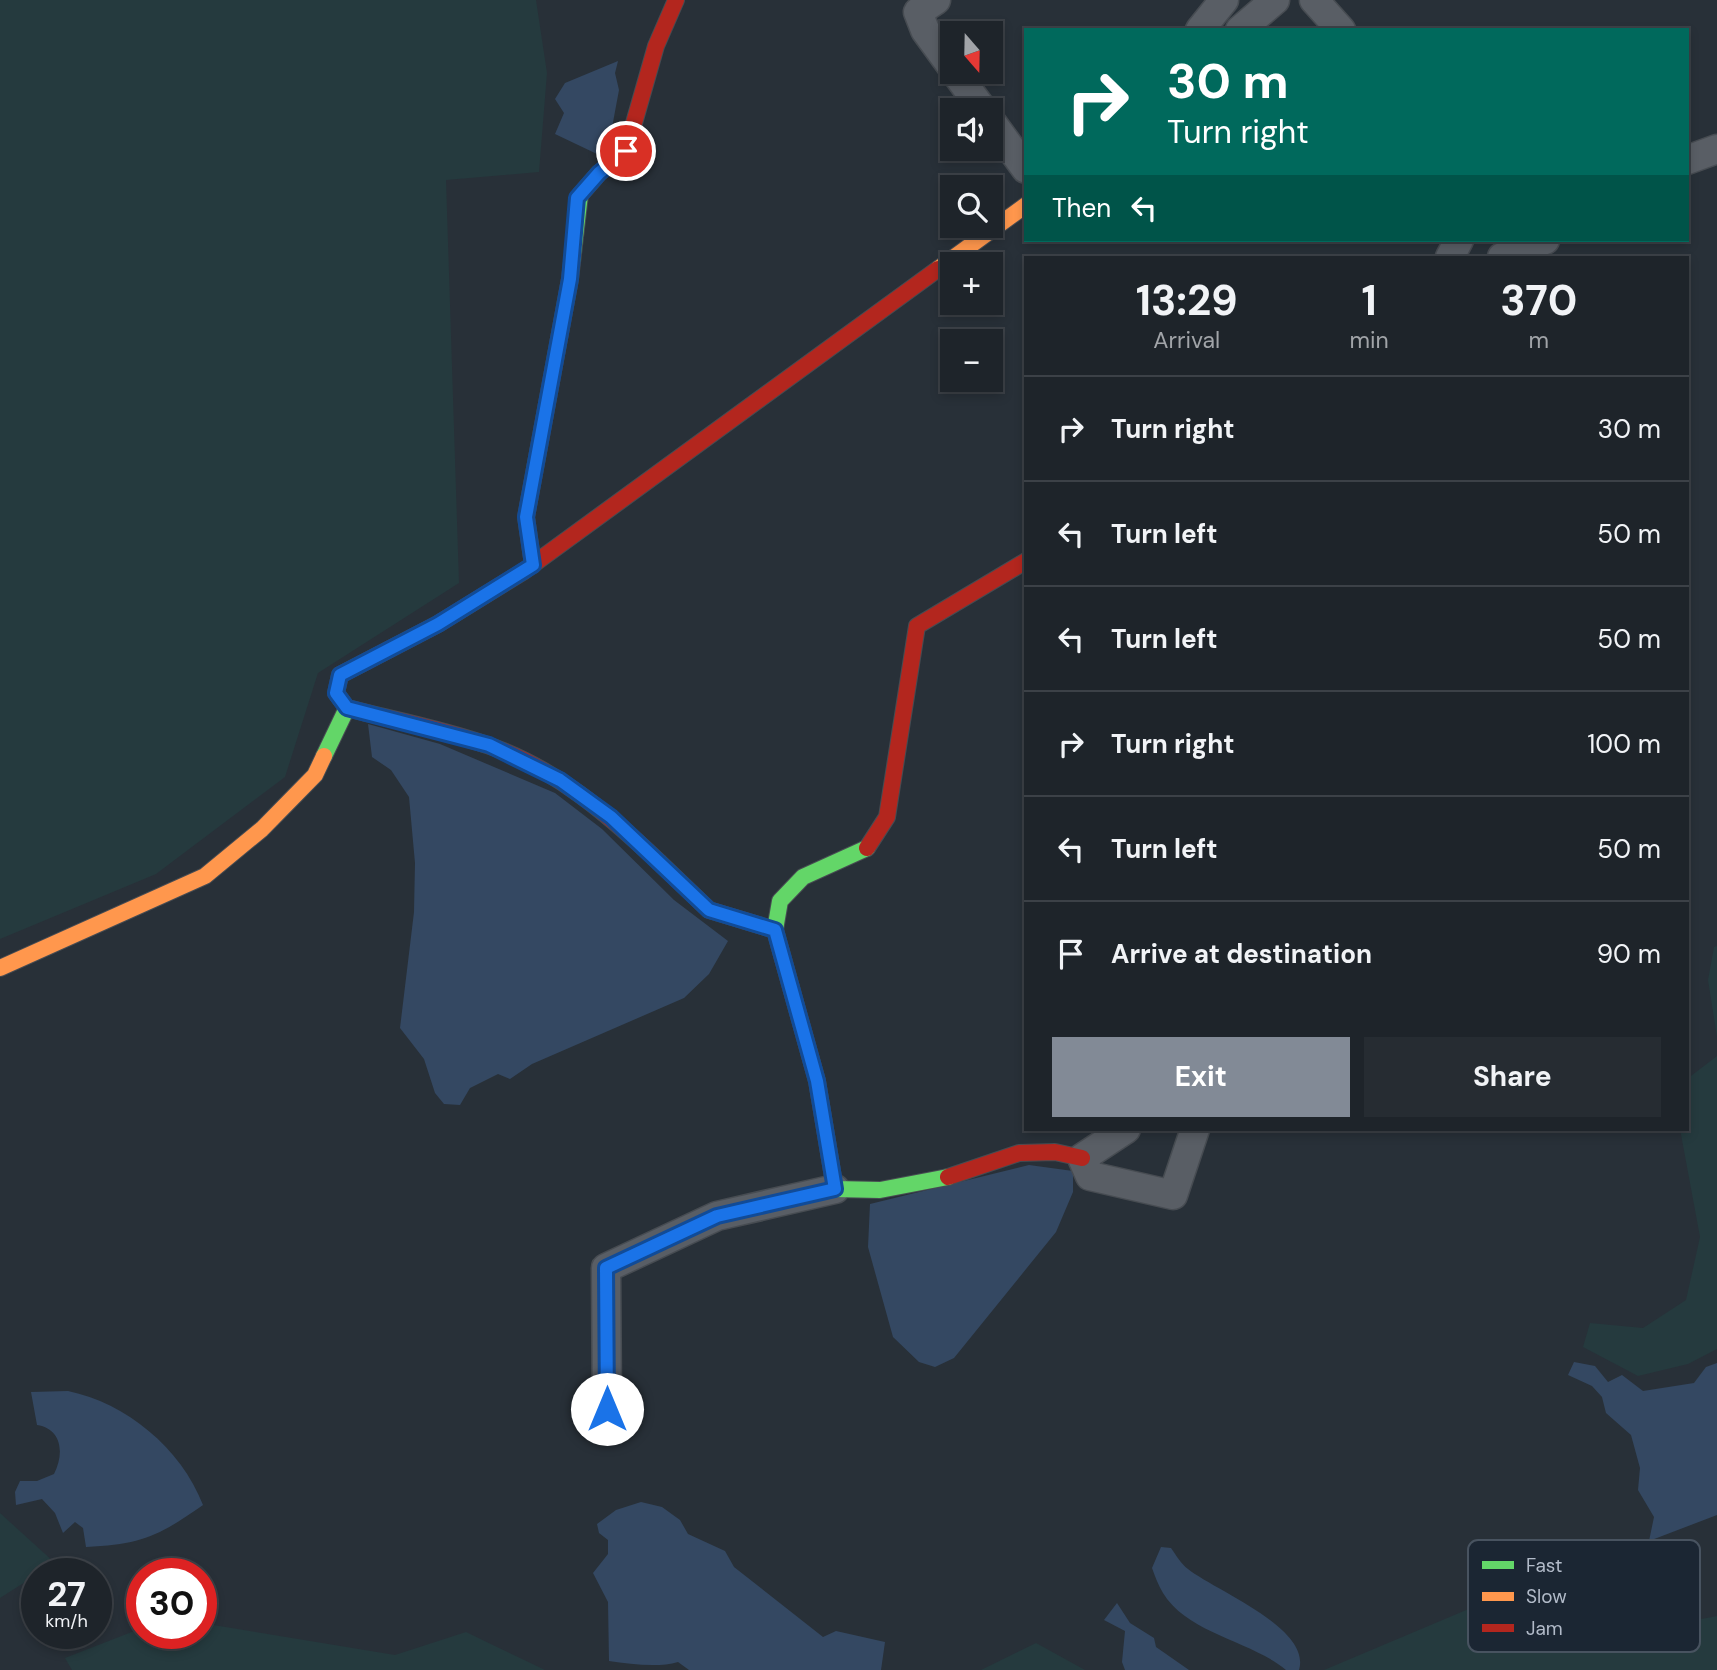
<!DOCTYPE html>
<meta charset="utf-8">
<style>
:root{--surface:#1e242a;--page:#262c32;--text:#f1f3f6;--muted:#a1a4a8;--line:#3c4147;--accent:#828a96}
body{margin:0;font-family:"DM Sans",sans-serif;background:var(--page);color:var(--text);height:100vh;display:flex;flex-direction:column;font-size:26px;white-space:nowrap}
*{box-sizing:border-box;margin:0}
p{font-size:23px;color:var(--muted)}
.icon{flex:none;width:38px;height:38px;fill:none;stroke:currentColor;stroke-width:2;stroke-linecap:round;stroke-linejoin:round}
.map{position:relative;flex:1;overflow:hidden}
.panel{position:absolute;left:1024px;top:256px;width:665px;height:875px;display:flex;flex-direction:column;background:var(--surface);border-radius:0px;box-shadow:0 4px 10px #0003,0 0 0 2px var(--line)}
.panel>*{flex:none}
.guide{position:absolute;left:1024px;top:28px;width:665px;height:214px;border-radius:0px;box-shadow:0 4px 10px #0003,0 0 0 2px var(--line);background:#00695c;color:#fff;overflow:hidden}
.needle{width:46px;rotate:160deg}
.buttons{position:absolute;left:940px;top:21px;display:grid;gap:14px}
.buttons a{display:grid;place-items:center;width:63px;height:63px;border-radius:0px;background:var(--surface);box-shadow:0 4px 10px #0003,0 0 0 2px var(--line);font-size:35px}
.speed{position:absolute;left:21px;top:1558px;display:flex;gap:14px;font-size:35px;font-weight:700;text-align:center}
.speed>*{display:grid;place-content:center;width:91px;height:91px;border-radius:50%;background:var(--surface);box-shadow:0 4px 10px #0003,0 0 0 2px var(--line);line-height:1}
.speed small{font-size:18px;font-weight:400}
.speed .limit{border:10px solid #d22;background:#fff;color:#111}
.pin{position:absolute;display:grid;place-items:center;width:60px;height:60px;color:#fff;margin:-30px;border:4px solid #fff;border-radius:50%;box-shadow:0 2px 7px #0007}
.me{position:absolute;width:77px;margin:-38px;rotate:0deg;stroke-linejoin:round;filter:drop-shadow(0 0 5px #0008)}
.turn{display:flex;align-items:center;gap:24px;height:147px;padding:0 28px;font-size:32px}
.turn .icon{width:91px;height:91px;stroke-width:2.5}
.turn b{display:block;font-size:49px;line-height:60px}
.then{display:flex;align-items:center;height:66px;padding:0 28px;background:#0003;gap:14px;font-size:26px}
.eta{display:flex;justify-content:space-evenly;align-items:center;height:119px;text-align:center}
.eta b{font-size:42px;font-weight:700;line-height:49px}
.action{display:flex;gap:14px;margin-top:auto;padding:14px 28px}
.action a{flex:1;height:80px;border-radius:0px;background:var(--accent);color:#fff;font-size:28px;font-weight:700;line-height:80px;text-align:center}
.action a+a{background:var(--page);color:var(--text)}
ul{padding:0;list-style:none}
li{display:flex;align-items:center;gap:21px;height:105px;padding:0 28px;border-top:2px solid var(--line)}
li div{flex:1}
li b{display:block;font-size:26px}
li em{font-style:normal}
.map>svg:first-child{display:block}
</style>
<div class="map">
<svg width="1717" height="1670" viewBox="0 0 1717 1670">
<rect width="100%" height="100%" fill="#283038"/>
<path fill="#253a3e" d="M0,0H536L547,73L539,172L446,180L459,583L318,673L285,777L156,874L0,939Z
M1717,946V1037L1708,980L1714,947Z
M1717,1056V1349L1688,1364L1638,1376L1583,1347L1590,1323L1643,1328L1686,1300L1700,1237L1680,1129H1687V1079Z
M0,1513L55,1563L0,1598Z
M1471,1608L1614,1636L1717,1616V1670H1324Z
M201,1623L395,1655L466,1632L545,1670H72L65,1658L142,1628V1633H201Z
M1036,1643L1085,1670H981Z"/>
<path fill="#344862" d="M618,61L615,73L619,90L608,149L597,154L555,134L564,113L555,99L565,83Z
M368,724L440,744L555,793L602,829L674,900L728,941L709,974L684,998L532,1064L510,1079L498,1074L470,1088L460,1105L444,1104L435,1093L424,1059L400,1028L414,912L415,863L409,797L391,770L372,757Z
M1029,1165L1073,1171V1192L1056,1232L954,1358L935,1367L919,1362L893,1337L868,1247L870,1204Z
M1574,1362L1595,1366L1608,1382L1622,1375L1643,1391L1694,1383L1706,1367L1717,1363V1515L1649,1541L1654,1517L1638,1490L1640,1468L1631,1435L1606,1413L1602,1397L1592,1386L1568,1375Z
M68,1391C126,1403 181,1448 203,1505C157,1537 142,1544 86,1547L83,1528L75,1522L63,1533L55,1513L42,1499L16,1505L15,1492L20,1481H37L54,1474C64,1455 63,1429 37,1425L31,1392Z
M641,1502L662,1507L680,1520L688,1534L725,1551L734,1567L823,1637L836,1631L885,1642L881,1670H689L678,1662C658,1668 631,1664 609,1661L608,1602L593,1573L608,1554V1540L599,1533L597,1524L616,1510Z
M1161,1547L1171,1548C1176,1555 1181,1564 1188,1569C1214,1590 1312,1628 1299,1670H1286C1250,1640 1188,1634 1163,1593C1158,1585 1155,1576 1152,1568Z
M1117,1603L1130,1623L1154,1638L1156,1647L1189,1670H1125L1122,1662L1125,1631L1104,1620Z"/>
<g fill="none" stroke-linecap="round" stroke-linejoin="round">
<defs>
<path id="street" d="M936,0L918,12L925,30L952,67
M1314,0L1341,30
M1200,30L1224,0
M1240,30L1275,0
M955,72L983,110
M990,120L1026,169
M1687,160L1717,149
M1450,257L1459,240
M1502,257L1545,240
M1126,1129L1082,1158L1090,1176L1173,1195L1195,1129
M607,1409L606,1268L717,1216L835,1189"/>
<path id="fast" d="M533,565L526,517L570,279L580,195
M324,756L347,708L336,693L340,675L438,624L524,571
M659,862L709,910L775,930L780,901L803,877L867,848
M775,930L817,1081L835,1189L880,1190L948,1177"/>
<path id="slow" d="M938,269L1026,205
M0,968L205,876L262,829L315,775L324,756"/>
<path id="jam" d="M580,195L599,173L626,151L656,46L676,0
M524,571L938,269
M347,708C393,720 442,729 487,745C554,767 609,815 659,862
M867,848L887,817L917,626L1026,561
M948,1177L1019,1153L1055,1152L1082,1158"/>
</defs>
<use href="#street" stroke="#474c52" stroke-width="31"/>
<use href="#fast" stroke="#474c52" stroke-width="18"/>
<use href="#slow" stroke="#474c52" stroke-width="18"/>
<use href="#jam" stroke="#474c52" stroke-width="18"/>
<use href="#street" stroke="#595e65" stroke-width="28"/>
<use href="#fast" stroke="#63d668" stroke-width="16"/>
<use href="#slow" stroke="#ff974d" stroke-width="16"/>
<use href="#jam" stroke="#b3261e" stroke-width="16"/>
</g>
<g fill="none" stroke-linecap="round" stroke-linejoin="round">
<defs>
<path id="route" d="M607,1409L606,1268L717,1216L835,1189L817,1081L775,930L709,910L611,817L560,780L489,745L347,708L336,693L340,675L438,624L533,565L526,517L570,279L577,198L599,173L626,151"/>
</defs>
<use href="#route" stroke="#114b97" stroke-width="18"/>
<use href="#route" stroke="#1a73e8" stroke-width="12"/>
</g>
<rect x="1468" y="1540" width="232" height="112" rx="10" fill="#1b2633" stroke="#485360" stroke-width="2"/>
<rect x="1482" y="1561" width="32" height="8" fill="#63d668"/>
<rect x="1482" y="1592" width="32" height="9" fill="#ff974d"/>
<rect x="1482" y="1624" width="32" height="8" fill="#b3261e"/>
<g font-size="19" fill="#b2bbc9">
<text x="1526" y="1572">Fast</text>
<text x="1526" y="1603">Slow</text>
<text x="1526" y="1635">Jam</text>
</g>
</svg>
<div class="buttons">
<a><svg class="needle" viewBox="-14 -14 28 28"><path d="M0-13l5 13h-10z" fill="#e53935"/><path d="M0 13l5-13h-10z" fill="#a1a4a8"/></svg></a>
<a><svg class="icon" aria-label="sound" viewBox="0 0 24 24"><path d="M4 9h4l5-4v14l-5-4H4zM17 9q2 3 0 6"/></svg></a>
<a><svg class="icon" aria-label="search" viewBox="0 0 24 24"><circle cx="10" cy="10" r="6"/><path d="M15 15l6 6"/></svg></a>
<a>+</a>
<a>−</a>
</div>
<div class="speed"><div>27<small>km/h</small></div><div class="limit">30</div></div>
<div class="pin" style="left:626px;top:151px;background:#d93025"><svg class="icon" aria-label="arrive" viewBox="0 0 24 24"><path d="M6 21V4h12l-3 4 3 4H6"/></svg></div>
<svg class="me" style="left:607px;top:1409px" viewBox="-20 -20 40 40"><circle r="19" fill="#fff"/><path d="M0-13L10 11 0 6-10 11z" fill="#1a73e8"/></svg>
<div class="guide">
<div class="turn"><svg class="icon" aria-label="right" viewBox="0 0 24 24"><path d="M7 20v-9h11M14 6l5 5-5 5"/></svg><div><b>30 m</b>Turn right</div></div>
<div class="then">Then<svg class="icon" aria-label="left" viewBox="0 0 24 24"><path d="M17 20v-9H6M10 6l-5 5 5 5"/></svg></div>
</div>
<section class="panel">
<div class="eta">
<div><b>13:29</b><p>Arrival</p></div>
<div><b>1</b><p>min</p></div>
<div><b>370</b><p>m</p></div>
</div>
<ul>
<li><svg class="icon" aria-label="right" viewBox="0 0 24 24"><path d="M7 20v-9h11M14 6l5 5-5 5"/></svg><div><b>Turn right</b></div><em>30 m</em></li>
<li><svg class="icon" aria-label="left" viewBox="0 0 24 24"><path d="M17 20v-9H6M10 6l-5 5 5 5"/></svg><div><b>Turn left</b></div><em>50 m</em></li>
<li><svg class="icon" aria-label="left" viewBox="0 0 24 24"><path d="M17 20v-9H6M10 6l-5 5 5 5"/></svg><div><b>Turn left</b></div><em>50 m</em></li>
<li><svg class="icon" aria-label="right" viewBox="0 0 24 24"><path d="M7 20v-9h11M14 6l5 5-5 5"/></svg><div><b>Turn right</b></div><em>100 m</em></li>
<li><svg class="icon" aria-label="left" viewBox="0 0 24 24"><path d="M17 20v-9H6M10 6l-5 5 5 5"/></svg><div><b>Turn left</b></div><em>50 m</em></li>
<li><svg class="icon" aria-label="arrive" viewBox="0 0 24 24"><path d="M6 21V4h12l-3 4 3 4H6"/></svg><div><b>Arrive at destination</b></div><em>90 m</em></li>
</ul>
<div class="action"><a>Exit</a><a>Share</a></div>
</section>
</div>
